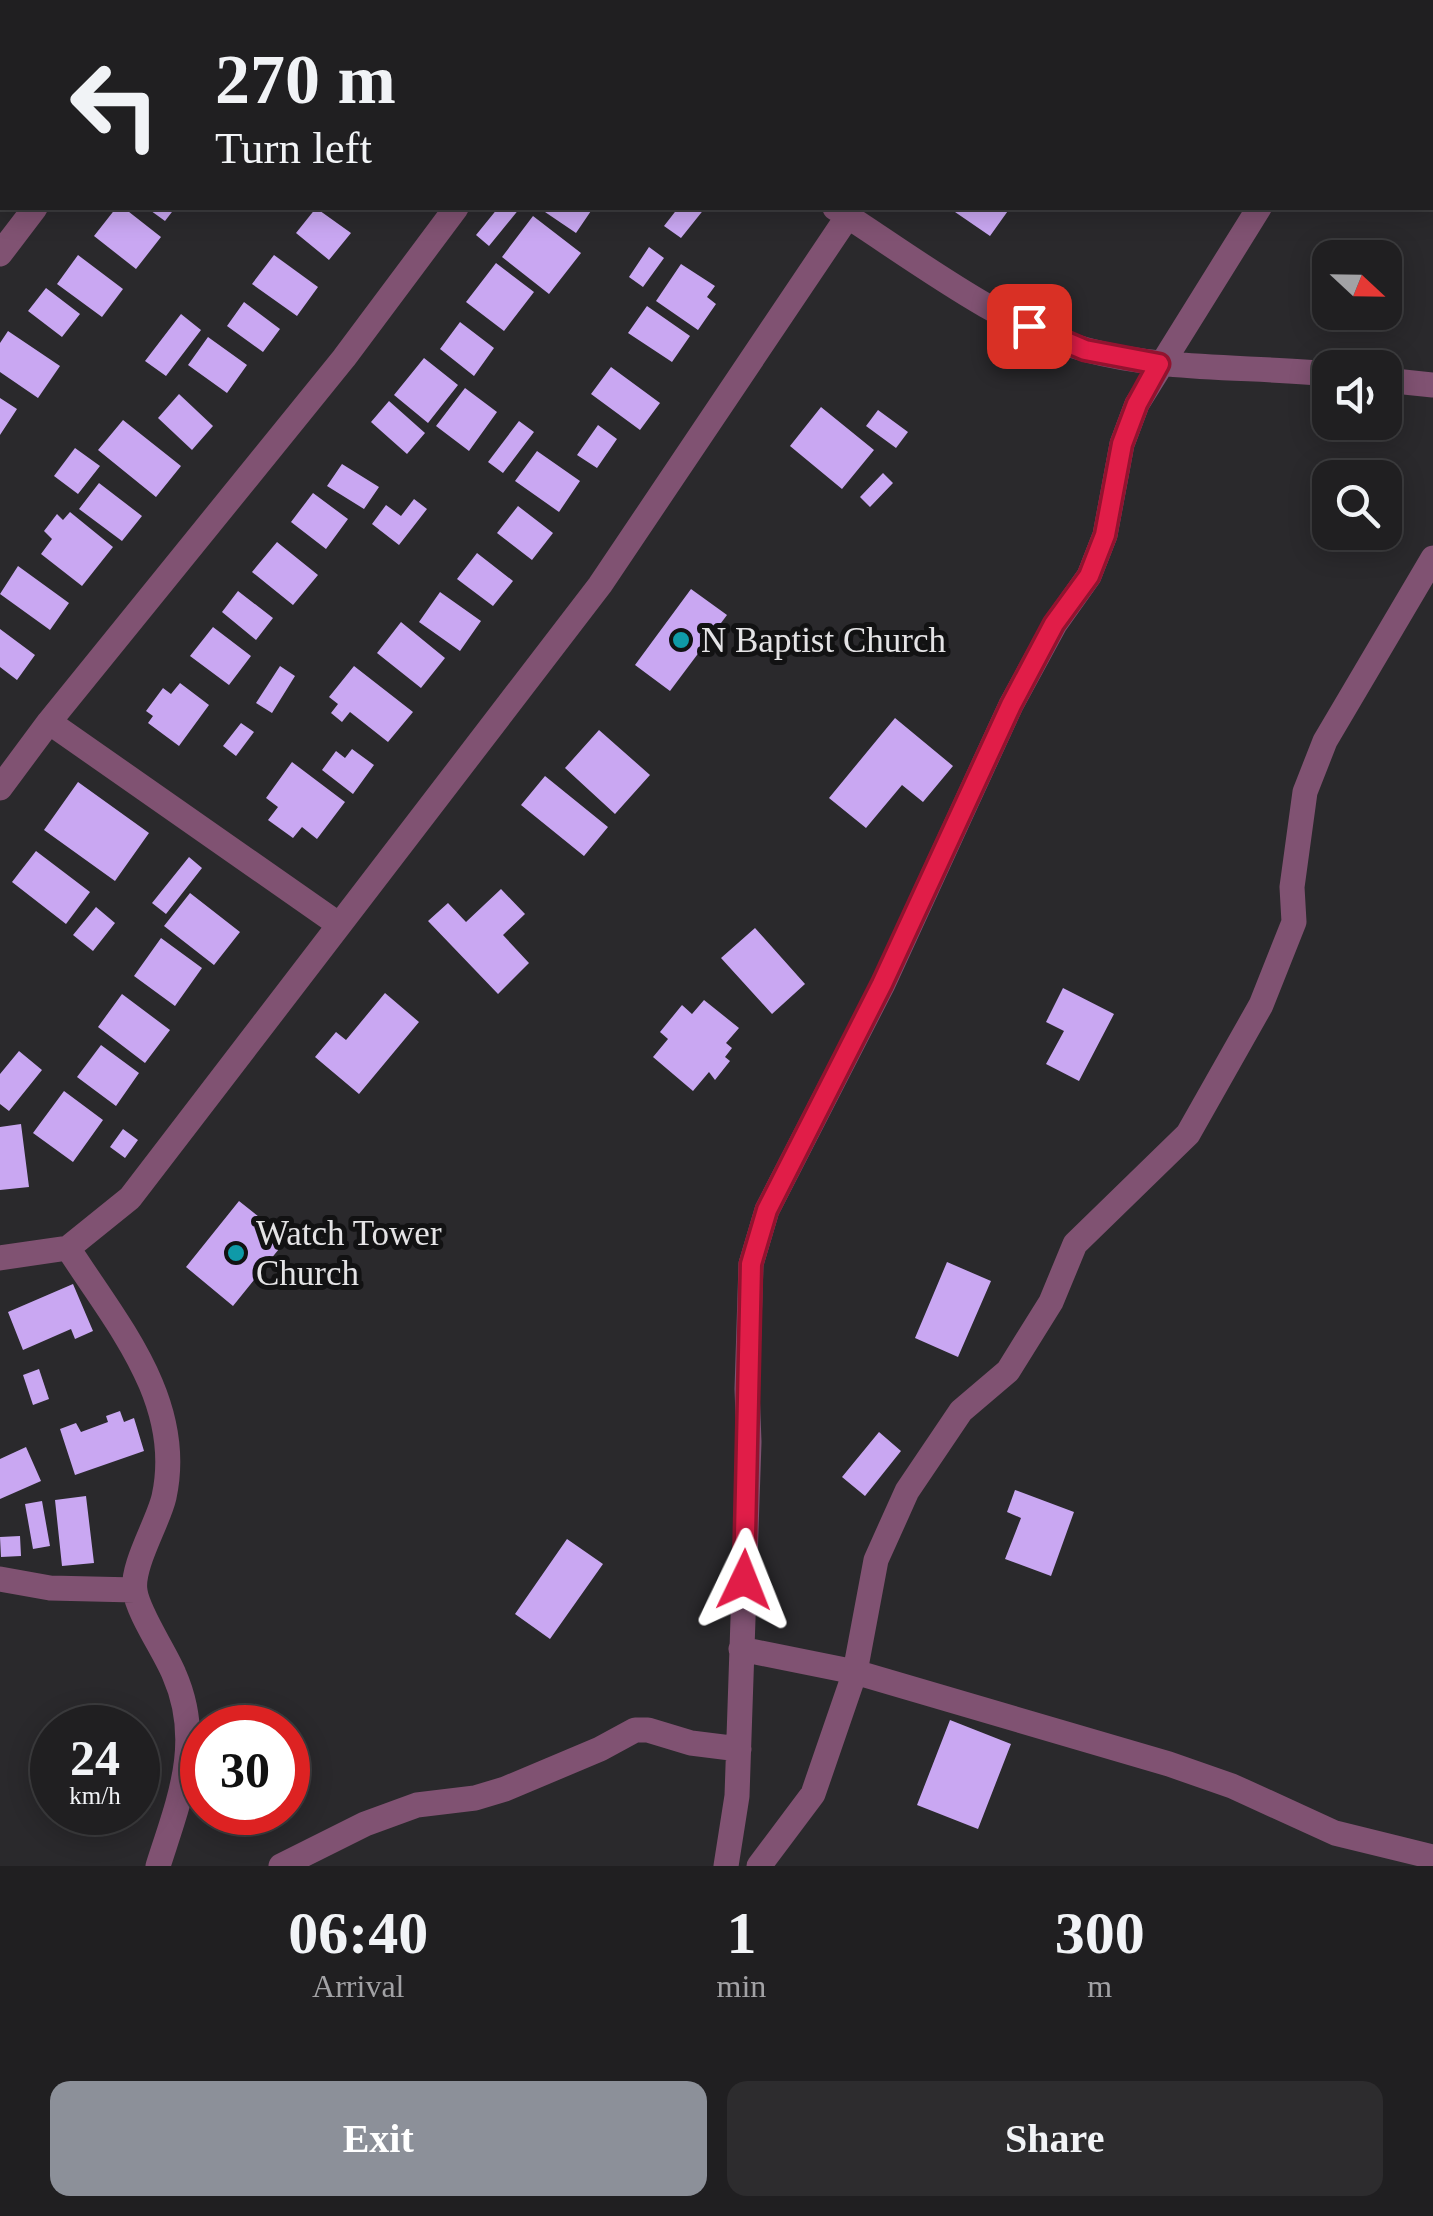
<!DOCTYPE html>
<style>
:root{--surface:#201f21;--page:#2d2c2e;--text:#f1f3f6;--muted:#a2a2a5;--line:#3d3d3f;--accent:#8c9099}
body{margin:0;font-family:"Times New Roman",serif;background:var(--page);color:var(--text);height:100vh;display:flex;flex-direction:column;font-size:38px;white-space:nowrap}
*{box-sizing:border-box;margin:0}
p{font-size:32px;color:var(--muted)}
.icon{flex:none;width:55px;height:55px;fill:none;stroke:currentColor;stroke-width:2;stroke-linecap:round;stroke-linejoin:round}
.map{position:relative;height:1866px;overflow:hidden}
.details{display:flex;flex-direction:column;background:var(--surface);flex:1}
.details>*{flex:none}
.top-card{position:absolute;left:0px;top:0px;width:1435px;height:210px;box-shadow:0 5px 25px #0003,0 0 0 2px var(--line);background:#201f21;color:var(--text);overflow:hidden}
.needle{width:65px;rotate:112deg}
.controls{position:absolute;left:1312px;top:240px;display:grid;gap:20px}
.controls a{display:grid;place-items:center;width:90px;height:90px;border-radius:20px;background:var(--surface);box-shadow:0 5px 25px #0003,0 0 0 2px var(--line);font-size:50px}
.speed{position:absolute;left:30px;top:1705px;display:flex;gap:20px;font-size:50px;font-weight:700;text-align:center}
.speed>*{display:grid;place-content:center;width:130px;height:130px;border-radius:50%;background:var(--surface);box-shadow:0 5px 25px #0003,0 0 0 2px var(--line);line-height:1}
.speed small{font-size:25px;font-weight:400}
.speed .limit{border:15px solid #d22;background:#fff;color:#111}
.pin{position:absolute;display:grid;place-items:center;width:85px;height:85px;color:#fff;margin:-42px;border-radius:20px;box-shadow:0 5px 15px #0006}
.me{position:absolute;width:110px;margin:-55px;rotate:2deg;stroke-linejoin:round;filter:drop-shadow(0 0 8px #0008)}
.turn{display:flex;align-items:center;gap:35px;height:210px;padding:0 50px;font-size:45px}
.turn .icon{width:130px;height:130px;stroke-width:2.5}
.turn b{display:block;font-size:70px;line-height:85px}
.eta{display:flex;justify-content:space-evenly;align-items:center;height:170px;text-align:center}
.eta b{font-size:60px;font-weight:800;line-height:70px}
.cta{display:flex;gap:20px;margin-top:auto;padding:20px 50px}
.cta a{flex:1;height:115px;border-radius:20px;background:var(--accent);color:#fff;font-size:40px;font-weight:800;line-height:115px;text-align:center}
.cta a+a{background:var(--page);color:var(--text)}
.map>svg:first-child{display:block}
</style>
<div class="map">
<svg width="1433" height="1866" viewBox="0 0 1433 1866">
<rect width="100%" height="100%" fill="#2a292c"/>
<path fill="#c9a7f2" d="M116,208H124L161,237L136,269L94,236Z
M147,208H175L165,221Z
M316,208L351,233L329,260L296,233Z
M498,208H520L489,246L476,235Z
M548,208H593L576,233L545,212Z
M678,208H705L681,238L664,226Z
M958,208H1010L990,236L955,212Z
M533,216L581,253L549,294L502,257Z
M649,247L664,258L643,287L629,277Z
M78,255L123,289L102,317L57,284Z
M274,255L318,287L297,316L252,284Z
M496,263L534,292L504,331L466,302Z
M681,264L715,286L707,297L716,304L698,330L656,301Z
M46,288L80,314L62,337L28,311Z
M244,302L280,329L263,352L227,326Z
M647,306L690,336L672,362L628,333Z
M181,314L201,330L166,376L145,361Z
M460,322L494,348L474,376L440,349Z
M8,331L60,366L38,398L0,372V343Z
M208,337L247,365L227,393L188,365Z
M424,358L458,385L428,423L394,395Z
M611,367L660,403L640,430L591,394Z
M465,388L497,412L469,451L436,426Z
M179,394L213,426L192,450L158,418Z
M0,398L17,409L0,435Z
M389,401L425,433L407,454L371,422Z
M821,407L874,450L842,489L790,446Z
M878,410L908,432L896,448L866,426Z
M123,420L181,466L156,497L98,450Z
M519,421L534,432L503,473L488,462Z
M598,425L617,439L597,468L577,455Z
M75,448L100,466L78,494L54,476Z
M537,451L580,481L559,512L515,481Z
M342,464L379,487L364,509L327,486Z
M883,473L893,483L870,507L860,497Z
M99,483L142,516L122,541L79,509Z
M313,493L348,519L326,549L291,522Z
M414,499L427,509L399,545L372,524L386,505L401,516Z
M518,506L553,533L532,560L497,533Z
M70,512L113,547L82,586L41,554L52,539L44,531L57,514L63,520Z
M277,542L318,575L293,605L252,572Z
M477,553L513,581L493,606L457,579Z
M18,566L69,603L50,630L0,594Z
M691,589L727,615L670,691L635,665Z
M238,591L273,618L256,640L222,612Z
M440,592L481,621L460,651L419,622Z
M401,622L445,658L421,688L377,653Z
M213,627L251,656L229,685L190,656Z
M0,629L35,655L17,680L0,667Z
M280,666L295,676L272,713L256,703Z
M354,666L413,712L388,742L350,712L342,722L331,713L338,704L329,697Z
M180,683L209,705L179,746L148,723L153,716L146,711L163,688L171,694Z
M895,718L953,766L923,802L902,785L866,828L829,798Z
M241,723L254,732L236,756L223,746Z
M599,730L650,775L615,814L565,768Z
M352,749L374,765L353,794L322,770L336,751L345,758Z
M292,762L345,802L317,839L302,827L293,838L268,820L278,807L266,798Z
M545,776L608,827L584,856L521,805Z
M78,782L149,833L115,881L44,830Z
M36,851L90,892L66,924L12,882Z
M189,857L202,868L166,914L152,903Z
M501,889L525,914L503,935L529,963L498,994L428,921L448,903L466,922Z
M190,893L240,932L214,965L164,926Z
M96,907L115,923L93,951L73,935Z
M755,928L805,984L772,1014L721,958Z
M161,938L202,968L175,1006L134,976Z
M1063,988L1114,1014L1079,1081L1046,1064L1064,1031L1046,1022Z
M385,993L419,1022L359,1094L315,1057L336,1032L346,1040Z
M122,994L170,1030L145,1063L98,1027Z
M704,1000L739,1028L726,1043L732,1048L725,1057L730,1061L715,1080L709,1072L693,1091L653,1057L668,1039L660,1032L682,1005L692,1014Z
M101,1045L139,1073L116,1106L77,1077Z
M19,1051L42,1070L9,1111L0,1104V1074Z
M64,1091L103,1120L73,1162L33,1133Z
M21,1124L29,1187L0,1190V1127Z
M123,1129L138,1140L125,1158L110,1147Z
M239,1201L287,1239L233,1306L186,1267Z
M947,1262L991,1281L958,1357L915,1338Z
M73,1284L93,1331L75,1339L71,1329L23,1350L8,1312Z
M39,1369L49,1399L33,1405L23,1375Z
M120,1411L124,1422L134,1418L144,1451L75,1475L60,1429L76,1423L81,1432L108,1422L106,1416Z
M879,1432L901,1451L865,1496L842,1477Z
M26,1447L41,1481L0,1499V1459Z
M1015,1490L1074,1512L1051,1576L1005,1559L1021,1518L1007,1512Z
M86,1496L94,1563L62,1566L55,1500Z
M42,1501L50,1546L33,1549L25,1504Z
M20,1536L21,1556L1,1557L0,1537Z
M567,1539L603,1564L550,1639L515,1614Z
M950,1720L1011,1744L978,1829L917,1805Z"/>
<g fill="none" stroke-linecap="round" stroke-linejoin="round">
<path stroke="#805272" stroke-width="25" d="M527,0L531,2
M190,2L192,0
M835,208C909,255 1003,328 1087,350C1165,371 1250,366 1330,374
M0,254L35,208
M1385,380L1433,385
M49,722L338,924
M0,788L49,722L344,358L456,208
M68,1248C116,1323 185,1401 164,1497C158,1523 131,1566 135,1591C138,1613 165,1652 174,1674C204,1742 179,1800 158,1866
M0,1258L68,1248L130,1198L600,585L848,216
M0,1579L50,1588L135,1590
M741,1649L855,1672L1169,1764L1232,1786L1335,1833L1433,1857
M281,1866L365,1824L417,1805L475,1798L505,1789L600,1749L635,1730H648L691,1743L739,1749
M726,1866L737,1796L749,1442L747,1389L751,1264L767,1210L883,984L1011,705L1055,624L1089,576L1105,535L1122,444L1137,404L1259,208
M759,1866L813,1794L855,1672L876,1560L907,1491L961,1411L1008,1371L1051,1302L1075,1244L1188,1134L1261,1005L1294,922L1292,887L1305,792L1325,741L1433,558"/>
<path stroke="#805272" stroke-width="25" d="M1185,0L1189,2
M1432,185L1433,186"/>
</g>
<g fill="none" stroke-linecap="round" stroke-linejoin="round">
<defs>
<path id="route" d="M744,1580L751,1264L767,1210L882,984L1011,705L1054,624L1089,576L1105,535L1122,444L1137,404L1159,364L1085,350L1029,326"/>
</defs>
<use href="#route" stroke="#92132f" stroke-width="25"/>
<use href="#route" stroke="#e11d48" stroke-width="18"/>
</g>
<g fill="#0f9aa8" stroke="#121213" stroke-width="4">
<circle cx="681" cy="640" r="10"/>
<circle cx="236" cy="1253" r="10"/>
</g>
<g text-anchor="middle" stroke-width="10" stroke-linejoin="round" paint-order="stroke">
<g font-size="35" fill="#e4e3e5" stroke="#121213" text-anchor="start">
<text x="701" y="652">N Baptist Church</text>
<text x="256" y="1245">Watch Tower<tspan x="256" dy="40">Church</tspan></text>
</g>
</g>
</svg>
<div class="controls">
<a><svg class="needle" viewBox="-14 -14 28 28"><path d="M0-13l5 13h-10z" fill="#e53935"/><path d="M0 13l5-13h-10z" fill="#a2a2a5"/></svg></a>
<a><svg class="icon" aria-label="sound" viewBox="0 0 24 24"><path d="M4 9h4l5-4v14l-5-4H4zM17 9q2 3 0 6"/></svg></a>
<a><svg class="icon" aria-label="search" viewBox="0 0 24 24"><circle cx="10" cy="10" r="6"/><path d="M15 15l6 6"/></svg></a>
</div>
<div class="speed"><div>24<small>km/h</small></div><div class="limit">30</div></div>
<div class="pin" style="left:1029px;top:326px;background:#d93025"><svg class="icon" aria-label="arrive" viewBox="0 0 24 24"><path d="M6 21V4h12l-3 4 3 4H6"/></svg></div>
<svg class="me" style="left:744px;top:1580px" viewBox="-20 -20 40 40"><path d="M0-17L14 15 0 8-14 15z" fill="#e11d48" stroke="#fff" stroke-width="4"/></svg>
<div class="top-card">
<div class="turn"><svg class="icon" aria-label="left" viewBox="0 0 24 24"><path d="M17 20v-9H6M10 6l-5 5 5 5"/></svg><div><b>270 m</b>Turn left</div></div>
</div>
</div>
<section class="details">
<div class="eta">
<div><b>06:40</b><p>Arrival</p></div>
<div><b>1</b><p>min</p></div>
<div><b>300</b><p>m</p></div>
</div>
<div class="cta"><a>Exit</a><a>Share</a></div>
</section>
